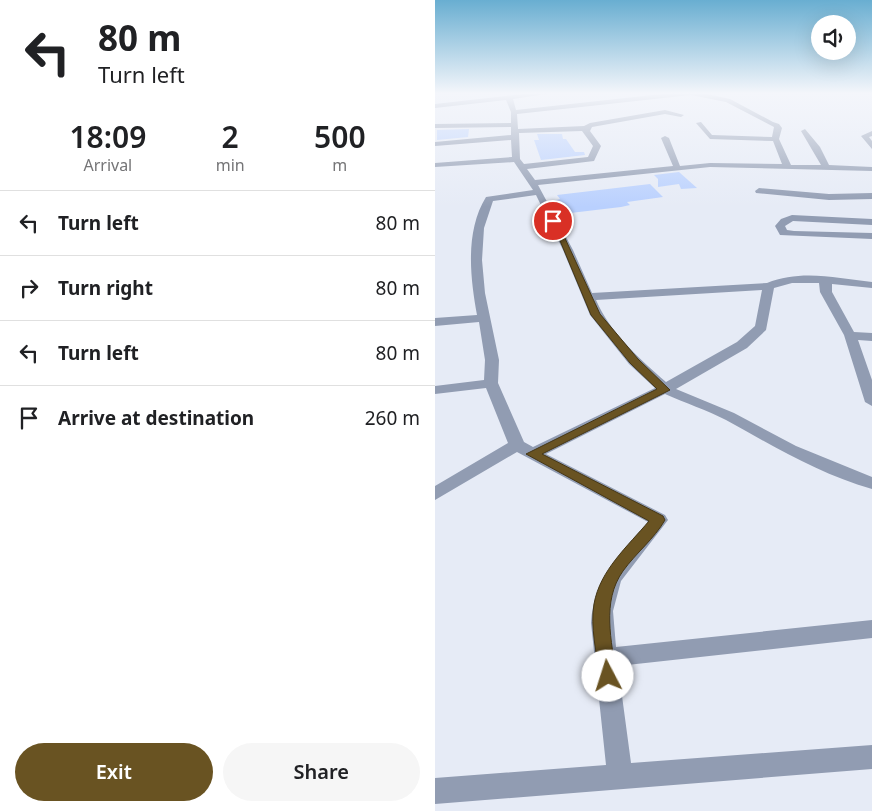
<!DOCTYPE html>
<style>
:root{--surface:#fff;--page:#f6f6f6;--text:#202124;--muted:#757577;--line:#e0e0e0;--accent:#695322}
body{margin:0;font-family:"Noto Sans",sans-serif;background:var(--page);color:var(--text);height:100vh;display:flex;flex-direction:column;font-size:19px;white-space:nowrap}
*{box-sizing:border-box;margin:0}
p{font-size:16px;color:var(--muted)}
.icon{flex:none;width:28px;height:28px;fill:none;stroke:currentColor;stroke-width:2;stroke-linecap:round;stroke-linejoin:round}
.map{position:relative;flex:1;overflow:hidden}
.details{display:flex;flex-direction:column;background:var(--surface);width:435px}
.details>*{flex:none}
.hud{background:#fff;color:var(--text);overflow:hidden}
.tools{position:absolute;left:376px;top:15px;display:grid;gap:10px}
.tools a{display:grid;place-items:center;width:45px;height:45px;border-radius:50%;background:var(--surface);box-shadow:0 5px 20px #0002;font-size:25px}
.pin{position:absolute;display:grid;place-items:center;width:42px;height:42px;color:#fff;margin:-21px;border:2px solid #fff;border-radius:50%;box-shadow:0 1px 5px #0007}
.me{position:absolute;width:55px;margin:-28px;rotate:355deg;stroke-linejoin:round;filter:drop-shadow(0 0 4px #0008)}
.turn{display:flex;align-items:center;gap:18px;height:105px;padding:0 15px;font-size:22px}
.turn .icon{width:65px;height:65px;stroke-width:2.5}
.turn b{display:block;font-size:35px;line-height:42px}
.eta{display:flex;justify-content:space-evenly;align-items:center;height:85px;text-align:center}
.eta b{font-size:30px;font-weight:600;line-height:35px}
.cta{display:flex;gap:10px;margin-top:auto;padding:10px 15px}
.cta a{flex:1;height:58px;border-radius:30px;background:var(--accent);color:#fff;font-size:20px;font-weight:600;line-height:58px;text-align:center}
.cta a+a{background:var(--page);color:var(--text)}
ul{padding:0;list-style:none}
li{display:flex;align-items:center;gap:15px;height:65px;padding:0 15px;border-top:1px solid var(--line)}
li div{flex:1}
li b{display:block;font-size:19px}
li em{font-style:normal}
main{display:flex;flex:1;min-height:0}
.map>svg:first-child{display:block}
</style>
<main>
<section class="details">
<div class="hud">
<div class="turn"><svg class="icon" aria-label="left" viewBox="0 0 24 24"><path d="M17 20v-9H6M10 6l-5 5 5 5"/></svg><div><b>80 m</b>Turn left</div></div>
</div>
<div class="eta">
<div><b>18:09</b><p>Arrival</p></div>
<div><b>2</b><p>min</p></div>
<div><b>500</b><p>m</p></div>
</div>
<ul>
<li><svg class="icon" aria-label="left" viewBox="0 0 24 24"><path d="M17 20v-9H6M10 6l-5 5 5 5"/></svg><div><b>Turn left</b></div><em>80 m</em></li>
<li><svg class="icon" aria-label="right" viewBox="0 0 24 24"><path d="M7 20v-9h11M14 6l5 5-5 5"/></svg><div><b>Turn right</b></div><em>80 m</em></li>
<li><svg class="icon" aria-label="left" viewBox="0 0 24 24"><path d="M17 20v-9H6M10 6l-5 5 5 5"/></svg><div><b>Turn left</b></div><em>80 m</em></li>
<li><svg class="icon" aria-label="arrive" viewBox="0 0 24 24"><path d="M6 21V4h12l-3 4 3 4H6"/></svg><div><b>Arrive at destination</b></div><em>260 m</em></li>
</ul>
<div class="cta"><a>Exit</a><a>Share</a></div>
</section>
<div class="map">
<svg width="437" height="811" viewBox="0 0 437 811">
<rect width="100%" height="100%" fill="#e6ebf6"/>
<path fill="#b9d0fe" d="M34,129L33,137L2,140V130Z
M102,134H127L128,139H131L140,152H149L150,155L106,160L99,140H104Z
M244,172L262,188L246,189L244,184L223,187V179L219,175Z
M215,184L228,197L192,202L195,205L186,207L127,214L118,201L125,199L122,195Z"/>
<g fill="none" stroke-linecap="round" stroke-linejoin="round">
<path fill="#919cb2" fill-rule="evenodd" d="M96,93H118L78,99L81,110L236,93H267L295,99L338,122L344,124L347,128L344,139L356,165H386L366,131L370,129L385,147L394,165L437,167V171L275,167L103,185L138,250L157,293L332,283C366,269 402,278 437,282V288L397,284V292L419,332L437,333V341L423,340L437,380V406L430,402L409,335L385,292L384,283H357L339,288L331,330L312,348L241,389L299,413L361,446L437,477V489C384,474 338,446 291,420C272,410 250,403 230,394L111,454L230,515L233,520L186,581L178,611L181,647L437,620V638L183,666L196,763L437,745V769L0,804V778L171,765L156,623C159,578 185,554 213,522L82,452L0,500V486L73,443L51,388L0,394V386L49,380L50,360L44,322L0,326V318L42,315C35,277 30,231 51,197L98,190L79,162L0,167V163L77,157L76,140L0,146V142L76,135V127L0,128V124L76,123V112L71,100L0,108V104ZM256,95L291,102L339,127L337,137L277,135L266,122L261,123L275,139L338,141L347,164L275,163L245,166L234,138L230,136L226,138L238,166L100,180L92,169L159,161L166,146L155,131L157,127L230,114L246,117L249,115L230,110L155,123L149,126L83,129L82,114ZM147,131L158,146L153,157L89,164L85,159L84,133ZM101,195L128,250L155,315L194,364L220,388L98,447L89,442L63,383L64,360L50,293L47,260L49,228L58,201ZM327,290L320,326L302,342L231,382C205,359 175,333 161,300Z
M437,131V136L434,137L437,141V149L426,136Z
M324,188L394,194L437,193V199L394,200L321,193L320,191Z
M357,215L437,219V225L358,221L350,226L352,230L359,231L437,233V239L345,235L340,226L346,219Z"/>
</g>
<linearGradient id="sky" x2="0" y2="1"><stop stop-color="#69aed1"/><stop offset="0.45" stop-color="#f4f6fb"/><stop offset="1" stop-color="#f4f6fb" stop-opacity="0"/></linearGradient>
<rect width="437" height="207" fill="url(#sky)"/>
<path fill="#695322" stroke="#443616" d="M116,219L122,221L165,314L203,359L235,390L107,454L228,516L230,520C219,539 201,553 188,571C166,602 177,641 181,676L179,682L173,684L167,682L164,676C162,653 155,627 159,604C165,570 193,546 214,521L91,454L222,389L195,363L156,315Z"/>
</svg>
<div class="tools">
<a><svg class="icon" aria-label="sound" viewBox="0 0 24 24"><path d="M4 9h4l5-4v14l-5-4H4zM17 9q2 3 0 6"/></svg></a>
</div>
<div class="pin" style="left:118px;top:221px;background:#d93025"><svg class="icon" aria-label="arrive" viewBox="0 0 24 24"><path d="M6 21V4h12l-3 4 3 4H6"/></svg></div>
<svg class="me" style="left:173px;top:676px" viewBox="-20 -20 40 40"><circle r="19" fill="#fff"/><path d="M0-13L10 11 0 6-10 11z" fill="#695322"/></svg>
</div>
</main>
